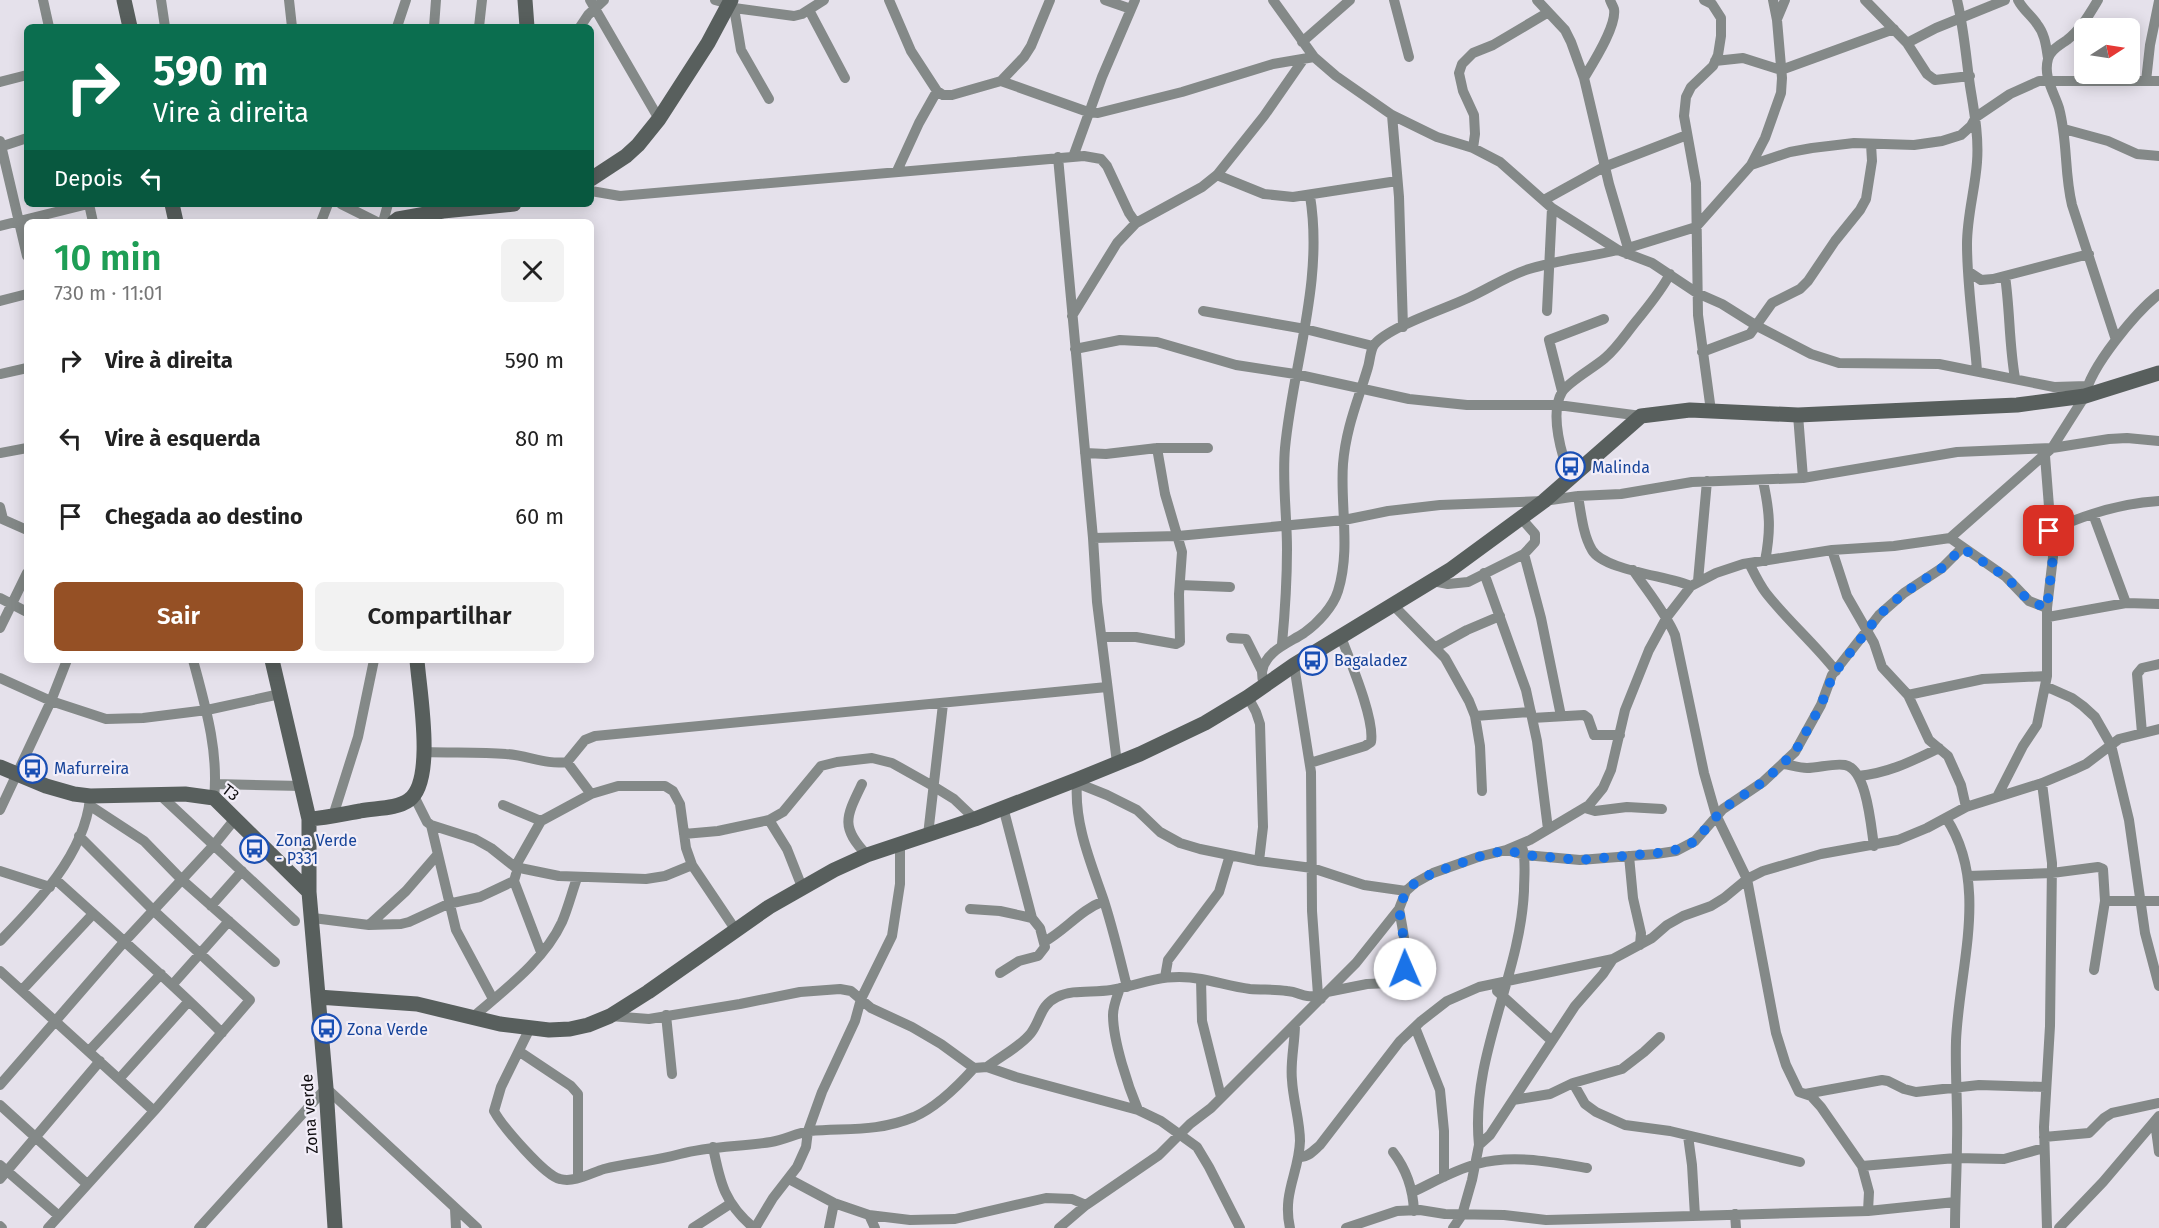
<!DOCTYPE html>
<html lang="pt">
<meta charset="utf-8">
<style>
:root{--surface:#fff;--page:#f2f2f2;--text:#222;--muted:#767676;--accent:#955025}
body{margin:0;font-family:"Fira Sans",sans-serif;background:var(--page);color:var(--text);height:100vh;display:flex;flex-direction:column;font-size:22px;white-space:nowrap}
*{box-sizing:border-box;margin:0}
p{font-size:20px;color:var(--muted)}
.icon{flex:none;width:33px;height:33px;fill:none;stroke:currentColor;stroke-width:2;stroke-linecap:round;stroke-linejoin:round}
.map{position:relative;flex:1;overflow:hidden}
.drawer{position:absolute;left:24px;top:219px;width:570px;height:444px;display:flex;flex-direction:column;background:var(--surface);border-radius:9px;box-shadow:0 3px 15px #0003}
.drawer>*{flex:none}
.hud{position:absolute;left:24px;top:24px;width:570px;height:183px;border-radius:9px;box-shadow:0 3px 15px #0003;background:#0b6e4f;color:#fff;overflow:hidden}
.needle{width:39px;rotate:78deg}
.tools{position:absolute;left:2074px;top:18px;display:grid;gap:12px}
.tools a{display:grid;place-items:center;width:66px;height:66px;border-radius:9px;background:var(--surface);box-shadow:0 3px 15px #0003;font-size:30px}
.pin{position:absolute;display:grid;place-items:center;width:51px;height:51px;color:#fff;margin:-26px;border-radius:12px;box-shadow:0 3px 9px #0006}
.me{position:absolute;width:66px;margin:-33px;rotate:359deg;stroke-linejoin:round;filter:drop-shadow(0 0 4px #0008)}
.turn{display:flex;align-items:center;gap:21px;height:126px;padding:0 30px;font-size:27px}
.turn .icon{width:78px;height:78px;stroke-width:2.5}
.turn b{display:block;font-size:42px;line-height:51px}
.then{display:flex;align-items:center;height:57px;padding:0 30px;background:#0003;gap:12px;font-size:22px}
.round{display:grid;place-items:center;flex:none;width:63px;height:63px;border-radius:9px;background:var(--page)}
.head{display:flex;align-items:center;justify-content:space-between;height:102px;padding:0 30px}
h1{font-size:36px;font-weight:600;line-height:45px;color:#1e9e55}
.cta{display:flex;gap:12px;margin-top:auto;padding:12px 30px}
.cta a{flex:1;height:69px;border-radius:9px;background:var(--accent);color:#fff;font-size:24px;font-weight:600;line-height:69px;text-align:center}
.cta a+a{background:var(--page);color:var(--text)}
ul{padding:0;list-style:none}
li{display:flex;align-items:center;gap:18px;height:78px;padding:0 30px}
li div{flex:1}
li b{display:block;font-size:22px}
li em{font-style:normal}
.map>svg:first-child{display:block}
</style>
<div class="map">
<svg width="2159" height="1228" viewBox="0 0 2159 1228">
<rect width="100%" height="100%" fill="#e5e1eb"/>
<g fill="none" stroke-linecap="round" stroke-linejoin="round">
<path stroke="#848988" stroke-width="10" d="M43,0L49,27
M161,0L165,27
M289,0L292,27
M590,0L659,119
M715,0L729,4L734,8L794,16L802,14L824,0
M889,0L911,51L937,91L943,95H952L1001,81L1088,112L1098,113L1182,92L1273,64L1314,57
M1105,0L1131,9
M1273,0L1314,57L1336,76L1392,115L1437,137L1473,148L1500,162L1552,208L1618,250L1652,263L1697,293L1722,304L1757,326L1811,354L1839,363L1939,364L2054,387L2087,386
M1394,0L1409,57
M1537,0L1565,30L1571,42L1584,78L1609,184L1628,248L1627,254
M1704,0L1712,4L1721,18V36L1718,55L1713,66L1691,87L1686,97L1684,116L1696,183L1698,315L1711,411
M1865,0L1907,43L1927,74L1935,80L1970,76
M1957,0C1964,29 1966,57 1970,86C1974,111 1979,136 1977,162C1975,190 1967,216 1967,244C1967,286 1974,329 1977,371
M2018,0C2023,10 2031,15 2037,24C2045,34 2046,46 2048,58
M2098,0C2089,15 2081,29 2067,40C2060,45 2050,50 2048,59C2043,77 2054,92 2059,108C2068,142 2064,172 2072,205L2116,340
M734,8L741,50L769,99
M809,10L845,78
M1777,19L1785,0
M397,27L406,0
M434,27L436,0
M479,27L482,0
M580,27L588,15L604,0
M1302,42L1350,0
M1907,43L1936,28L2005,0
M1715,61L1743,58L1781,70L1894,29
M1584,78C1593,63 1617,26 1614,9C1613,6 1611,3 1610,0
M1001,81L1024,57L1031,46L1050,0
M2146,81L2150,45L2159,1
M0,82L27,75
M1392,115L1399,197L1403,327
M2064,129L2108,141L2137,154L2159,156
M0,141L27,256
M0,147L27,138
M1473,148L1475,134L1474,115L1463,91L1459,73L1462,64L1473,53L1493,45L1547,13
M1058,157L1093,538L1097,602L1117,763
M1073,157L1102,77L1135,0
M1751,165L1790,152L1812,148L1854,143L1914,145L1942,141L1961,135L1971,126L1976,117L2010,94L2039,81H2159
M897,171L919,123L937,91
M1217,175L1264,194L1293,197L1397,181
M591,191L620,196L1084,156L1101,159L1107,166L1129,213L1136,223
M1544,200L1604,167L1687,135
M89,204L93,222
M341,204L377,222
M321,222L328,204
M383,222L388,204
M0,226L88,204
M1628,248L1696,227L1751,165L1765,138L1781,93L1782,78L1777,20L1773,0
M1969,272L1981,280L1993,279L2089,254
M2005,276C2010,310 2009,344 2015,378
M0,301L27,294
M1203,311L1305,329L1373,346
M1547,311L1552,208
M1072,316L1117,243L1136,223L1202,187L1217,175L1264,116L1303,60
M1075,349L1120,340L1157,342L1236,365L1295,374L1409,399L1467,405H1558L1641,416
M1702,352L1750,334L1772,303L1800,289L1808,281L1835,241L1860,210L1866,199L1872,161L1871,144
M0,374L27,368
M1562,391L1549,340L1604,319
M1798,415L1803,478
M0,453L27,448
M1085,453L1106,454L1157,448H1208
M1571,478C1562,457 1549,414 1562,392C1568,382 1595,367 1605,358C1618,347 1627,332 1638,319C1650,304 1661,291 1670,274
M1763,481C1770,513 1771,530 1765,561
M1578,496C1581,513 1583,535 1592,550C1603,570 1668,576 1691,586
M0,507L3,519
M2093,514L2126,603
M0,518L27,530
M2049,531C2084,515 2120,503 2159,501
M1093,538L1178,536L1344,520L1388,511L1440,505L1544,501L1578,496L1621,494L1692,482L1803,478L1957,452L2052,448L2109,439L2127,438L2159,441
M1950,538L2052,448L2085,396C2090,367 2136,312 2159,294
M1832,550L1847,596L1874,643L1882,667L1908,695L1929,740L1948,756L1961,785L1966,807
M1524,554L1541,618L1561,716
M1749,563C1754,573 1759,584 1766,593C1787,620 1814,643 1836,671
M1633,570C1648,592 1665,612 1675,635L1704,773L1716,815L1747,879L1776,1033L1786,1065L1799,1092L1811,1096L1821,1107L1862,1166L1869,1192L1868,1211
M1484,573L1526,690L1537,741L1548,829
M1433,581L1448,584L1468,582L1524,554L1535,542V534L1521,518
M1698,581L1707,481
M1180,585L1230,587
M0,598L27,612
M1394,606L1445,658L1469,701L1475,716L1480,746L1482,791
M2048,617L2126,603L2159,604
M0,628L27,573
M1102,637H1136L1176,644L1180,642L1179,594L1182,552L1165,494L1157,448
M1231,638L1246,639L1262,671
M1282,644C1285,612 1287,580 1287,549C1287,515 1282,482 1285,448C1293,364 1324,281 1310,196
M1436,647L1467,630L1500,616
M193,660C205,705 219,751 214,798
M1294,665L1311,772L1312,911L1318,995L1321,999
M0,678L51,701L106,719L143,718L207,710L280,694
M1264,686C1263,682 1262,676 1262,672C1265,651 1289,643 1304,633C1318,623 1333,607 1338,591C1351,549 1340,506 1343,464C1346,427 1358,401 1368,367C1370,361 1370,351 1374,345C1388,327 1445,309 1468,298C1488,289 1507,276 1529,269C1558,260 1589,257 1618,250
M2045,686L2072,698L2083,706L2095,717L2111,745L2129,820L2145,933L2159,986
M1908,695L1983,679L2047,676
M1248,697L1256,712L1260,724L1263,827L1259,861
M1475,716L1531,712
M1532,718L1584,715L1588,718L1594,735H1620
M2142,733L2137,674L2142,668L2159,664
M425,752C452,753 480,752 506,754C527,755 546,765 567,762L585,740L595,736L1107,687
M567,762L591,794
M1310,763L1365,746L1371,742C1375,719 1350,661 1341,637
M1784,764C1791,765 1799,768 1807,768C1819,768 1833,763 1845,765C1867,769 1871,827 1874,846
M1858,776C1889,773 1912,761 1939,748
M1076,780L1077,783L1107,795L1137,810L1160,832L1180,843L1200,849L1259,861L1312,868L1364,885L1406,891
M1077,783C1074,824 1091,863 1104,901C1113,929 1120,958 1127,987
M2042,783L2052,863L2050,1026L2044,1127L2047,1228
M215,784L302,786
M862,784C846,817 840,827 867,855
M159,794L295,921
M1998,795L2023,746L2037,725L2047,676V608L2053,557L2045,456
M414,796L427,822L431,825L475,839L491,848L515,867L559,876L646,879L665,876L692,865
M89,805L144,841L181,879L275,962
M503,805L541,821
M1585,808L1595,811L1627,807L1662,809
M0,810L51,701L67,660
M333,816L358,737L374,660
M1946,818C1990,884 1959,967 1956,1041C1955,1074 1958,1108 1957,1141C1957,1170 1955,1199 1955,1228
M769,820L787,849L802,887
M431,825L456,930L493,999
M684,834L718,831L769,820L783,812L821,766L837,762L872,758L892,763L933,786L954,799L975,819
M928,835L943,704
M1506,850L1525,855L1580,860L1656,854L1676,851L1695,841L1723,809L1763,782L1795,752L1821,705L1832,675L1879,615L1904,593L1942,568L1962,548
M1629,856L1633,898L1641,933L1640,945
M515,867L541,821L591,794L618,786H665L673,791L680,804L686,848L692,865L735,929
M0,871L50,887
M516,874L514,881L541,952
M1968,876L2052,873L2098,867L2103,869L2105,901L2094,970
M55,879C111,930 168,979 222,1033
M2105,901H2159
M211,906L242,871
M970,909L1000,911L1032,918
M313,918L369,925L401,924L409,922L448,904L480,897L514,881
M369,925L406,891L438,854
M0,941C37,903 84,855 90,799
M1044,942C1066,930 1080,910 1104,901
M0,971L154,1111
M1000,973L1019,961L1038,956L1045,947L1040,928L1032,918L1003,807
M1165,977L1168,960L1219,892L1230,855
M1201,979L1202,1021L1221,1097
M173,984L229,921
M1120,988C1117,997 1113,1006 1113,1015C1113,1041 1128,1086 1138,1110
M23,989L93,914
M1497,991L1552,1041
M1327,992L1367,984L1390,983L1400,979C1410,958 1403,931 1399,909
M666,1015L672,1074
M610,1016L649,1019L740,1004L800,992L840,989L851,991L871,1008L912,1027L941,1044L974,1068L987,1067L1016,1077L1138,1110L1161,1121L1197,1147L1209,1167L1240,1228
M473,1017C504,990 544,961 562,922C568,908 572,892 577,878
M1415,1027L1440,1090L1444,1131V1177
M530,1028L501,1087L494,1111C502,1126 545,1176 560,1179C574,1183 591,1173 604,1169C629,1163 655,1161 680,1154C710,1146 740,1147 771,1142C784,1140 797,1133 810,1131C849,1128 877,1132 914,1117C937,1107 957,1087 974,1068
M89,1051L161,974
M520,1052L571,1086L578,1094V1178
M987,1067C1001,1056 1020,1047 1031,1033C1041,1020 1040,1005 1057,997C1073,989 1093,993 1111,990C1145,984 1164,972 1201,979C1218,982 1233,987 1250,989C1263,990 1275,989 1287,991C1301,992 1303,999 1318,995
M119,1079L189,1001
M1573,1083L1585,1104L1596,1112L1625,1125L1670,1131L1800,1162
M0,1085L124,942L214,845L235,819
M1805,1094L1882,1080L1888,1081L1904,1089L1916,1092L1979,1085L2045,1087
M1513,1100L1550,1094L1573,1083L1622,1069L1644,1052L1660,1037
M0,1105L87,1184
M2155,1122L2159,1152
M1688,1136L1692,1165L1695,1216
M2044,1137L2089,1133L2104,1118L2112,1113L2159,1103
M1479,1145C1470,1057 1520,977 1524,891C1524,878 1526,863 1523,850
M713,1147C720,1183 725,1204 754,1228
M1393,1152C1407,1170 1413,1189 1414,1211
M1298,1157C1307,1159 1314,1150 1320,1145L1400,1041L1420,1022L1447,1001L1479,987L1613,959
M0,1165L59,1216
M1862,1166L1956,1158L2004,1159L2044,1148
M0,1179L100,1061
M789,1179L834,1203L869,1215L910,1220L955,1219L1046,1198L1072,1199L1086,1205
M1413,1192C1434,1182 1454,1170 1477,1164C1512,1154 1552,1162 1587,1168
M455,1209L456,1228
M1735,1214L1736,1228
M869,1215L875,1228
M0,1226L2,1228
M48,1228L154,1111L250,1000L153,910L79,836
M199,1228L326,1088L477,1228
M693,1228L730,1204
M755,1228L773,1198L797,1167L806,1147L808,1131L822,1092L855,1021L861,999L892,936L900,884V844
M829,1228L834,1203
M1059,1228L1086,1205L1159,1155L1190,1124L1211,1108L1356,963L1399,909L1406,891L1415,883L1433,873L1478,857L1506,850L1530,840L1589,805L1603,788L1611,770L1625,710L1649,650L1667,617L1691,586L1716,573L1743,564L1832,550L1894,546L1950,538L2006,577L2029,601L2047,608
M1290,1228C1282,1193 1299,1173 1300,1141C1300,1121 1293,1100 1292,1080C1290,1062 1295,1043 1295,1024
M1346,1228L1397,1211L1420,1210L1445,1214L1504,1215L1546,1220L1587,1219L1868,1211L1955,1202
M1453,1228L1462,1215L1472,1180L1479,1145L1490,1135L1575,1006L1603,974L1613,959L1652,938L1667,925L1683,916L1711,906L1724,898L1747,879L1763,871L1821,854L1898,840L1927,828L1966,807L2042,783L2073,770L2086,764L2119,739L2159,729
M2059,1228L2103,1182L2159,1116"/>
<path stroke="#585f5d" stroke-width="15" d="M124,0L130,27
M525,0L527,27
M591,179L626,156L638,145L659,119L708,43L731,0
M172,204L176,222
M394,222L398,219L443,211L514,204
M272,660L309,819V892L326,1088L335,1228
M0,767L46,786L74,794L90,796L185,794L214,798L309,892
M309,819C326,818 343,814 360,811C375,808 397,809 409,800C436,781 419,690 417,660
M318,997L417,1004L500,1024L549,1030L570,1029L588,1025L610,1016L648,992L769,907L834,870L867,855L975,819L1076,780L1140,754L1205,723L1248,697L1294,665L1450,570L1544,501L1641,416L1690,410L1798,415L2017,405L2085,396L2159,373"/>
</g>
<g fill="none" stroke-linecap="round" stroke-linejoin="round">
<path stroke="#1a73e8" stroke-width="10" stroke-dasharray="0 18" d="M1405,969L1404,941L1399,909L1406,891L1415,883L1433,873L1478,857L1506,850L1525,855L1580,860L1668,852L1685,847L1695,841L1723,809L1763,782L1795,752L1821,705L1833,675L1879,615L1904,593L1942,568L1962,548L2006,577L2029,601L2047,608L2053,557L2049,531"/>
</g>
<defs>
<symbol id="bus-ring" viewBox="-11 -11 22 22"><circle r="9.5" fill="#f2eef8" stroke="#1a4fb4" stroke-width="1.5"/><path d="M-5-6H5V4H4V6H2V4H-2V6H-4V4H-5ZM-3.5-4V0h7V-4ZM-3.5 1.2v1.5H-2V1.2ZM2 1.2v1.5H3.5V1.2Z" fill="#1a4fb4"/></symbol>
</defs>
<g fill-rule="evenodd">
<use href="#bus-ring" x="1554" y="450" width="33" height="33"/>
<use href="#bus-ring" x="1296" y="644" width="33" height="33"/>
<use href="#bus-ring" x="16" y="752" width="33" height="33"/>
<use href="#bus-ring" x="238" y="832" width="33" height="33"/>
<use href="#bus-ring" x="310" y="1012" width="33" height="33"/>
</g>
<g text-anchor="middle" stroke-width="4.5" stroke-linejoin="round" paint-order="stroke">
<g font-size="16" fill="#164399" stroke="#f2eef8" text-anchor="start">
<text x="1592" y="473">Malinda</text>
<text x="1334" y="666">Bagaladez</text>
<text x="54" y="774">Mafurreira</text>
<text x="276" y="846">Zona Verde<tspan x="276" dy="18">- P331</tspan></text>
<text x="347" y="1035">Zona Verde</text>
</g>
<g font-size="16" fill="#0f0d10" stroke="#f2eef8">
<text transform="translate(231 792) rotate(38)" y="6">T3</text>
<text transform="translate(309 1114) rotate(-94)" y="6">Zona verde</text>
</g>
</g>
</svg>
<div class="tools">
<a><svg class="needle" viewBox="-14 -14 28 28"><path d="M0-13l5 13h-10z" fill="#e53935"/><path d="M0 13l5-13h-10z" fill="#767676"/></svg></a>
</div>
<div class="pin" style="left:2049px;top:531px;background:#d93025"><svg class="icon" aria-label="arrive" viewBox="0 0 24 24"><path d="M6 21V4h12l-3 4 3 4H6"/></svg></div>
<svg class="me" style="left:1405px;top:969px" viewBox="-20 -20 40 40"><circle r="19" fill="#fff"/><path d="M0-13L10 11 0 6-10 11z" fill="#1a73e8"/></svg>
<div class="hud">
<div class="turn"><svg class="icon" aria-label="right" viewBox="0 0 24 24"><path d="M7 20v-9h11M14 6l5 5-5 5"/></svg><div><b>590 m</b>Vire à direita</div></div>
<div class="then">Depois<svg class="icon" aria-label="left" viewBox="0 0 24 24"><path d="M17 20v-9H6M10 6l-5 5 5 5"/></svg></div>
</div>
<section class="drawer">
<div class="head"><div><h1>10 min</h1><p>730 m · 11:01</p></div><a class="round"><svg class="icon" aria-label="close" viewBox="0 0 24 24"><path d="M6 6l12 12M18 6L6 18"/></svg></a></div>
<ul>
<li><svg class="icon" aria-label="right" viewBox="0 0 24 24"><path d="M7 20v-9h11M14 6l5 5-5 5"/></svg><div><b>Vire à direita</b></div><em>590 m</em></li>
<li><svg class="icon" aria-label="left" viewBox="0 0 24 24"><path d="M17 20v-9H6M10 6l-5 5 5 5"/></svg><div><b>Vire à esquerda</b></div><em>80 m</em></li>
<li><svg class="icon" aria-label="arrive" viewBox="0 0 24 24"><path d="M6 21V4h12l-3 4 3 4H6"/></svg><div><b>Chegada ao destino</b></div><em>60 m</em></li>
</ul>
<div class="cta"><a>Sair</a><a>Compartilhar</a></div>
</section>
</div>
